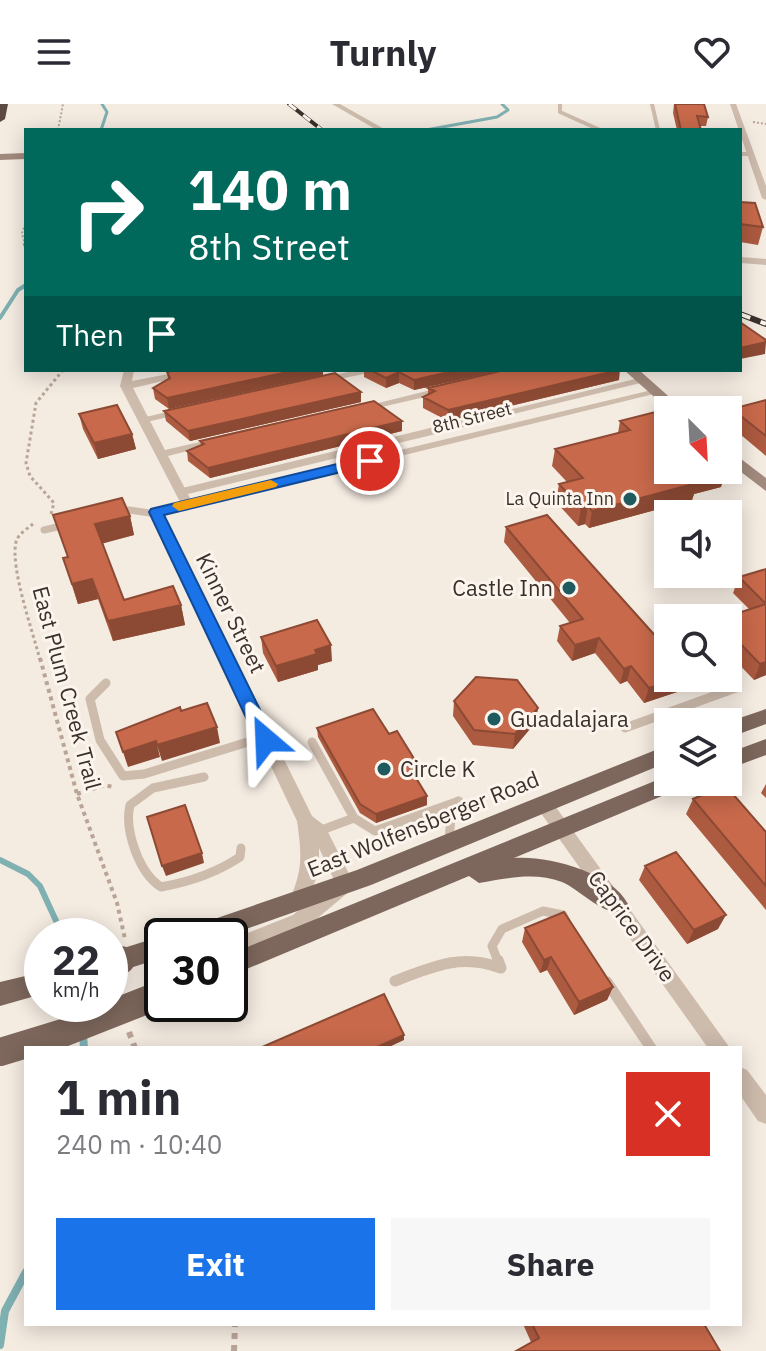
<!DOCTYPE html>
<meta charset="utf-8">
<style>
:root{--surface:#fff;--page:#f7f7f7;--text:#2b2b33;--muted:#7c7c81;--accent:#1a73e8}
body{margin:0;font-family:"IBM Plex Sans",sans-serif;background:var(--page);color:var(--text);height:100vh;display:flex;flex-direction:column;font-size:30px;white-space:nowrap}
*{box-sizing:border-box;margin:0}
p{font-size:26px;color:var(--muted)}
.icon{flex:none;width:44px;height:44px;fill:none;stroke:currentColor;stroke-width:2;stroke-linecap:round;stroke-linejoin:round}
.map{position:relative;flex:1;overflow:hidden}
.side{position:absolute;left:24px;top:942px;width:718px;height:280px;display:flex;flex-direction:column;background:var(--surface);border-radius:0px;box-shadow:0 4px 20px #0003}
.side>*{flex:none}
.top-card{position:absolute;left:24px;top:24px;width:718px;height:244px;border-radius:0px;box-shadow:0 4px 20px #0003;background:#00695c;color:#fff;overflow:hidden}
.needle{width:52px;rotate:156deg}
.buttons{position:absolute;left:654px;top:292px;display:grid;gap:16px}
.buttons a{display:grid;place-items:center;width:88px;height:88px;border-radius:0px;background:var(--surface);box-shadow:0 4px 20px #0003;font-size:40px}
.speed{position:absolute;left:24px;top:814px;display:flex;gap:16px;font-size:40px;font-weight:700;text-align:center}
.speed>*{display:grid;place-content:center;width:104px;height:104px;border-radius:50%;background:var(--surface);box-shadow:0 4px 20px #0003;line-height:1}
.speed small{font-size:20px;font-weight:400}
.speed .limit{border:4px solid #111;border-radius:12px;background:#fff;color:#111}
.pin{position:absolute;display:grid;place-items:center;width:68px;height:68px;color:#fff;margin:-34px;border:4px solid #fff;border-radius:50%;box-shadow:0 2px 8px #0007}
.me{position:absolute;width:88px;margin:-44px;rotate:334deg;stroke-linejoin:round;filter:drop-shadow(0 0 6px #0008)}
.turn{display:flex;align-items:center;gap:28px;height:168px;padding:0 32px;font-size:36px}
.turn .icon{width:104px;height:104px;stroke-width:2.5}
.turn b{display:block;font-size:56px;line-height:68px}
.then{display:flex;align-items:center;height:76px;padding:0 32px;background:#0003;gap:16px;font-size:30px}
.round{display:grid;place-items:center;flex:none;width:84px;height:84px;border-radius:0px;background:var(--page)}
.head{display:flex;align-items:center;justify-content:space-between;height:136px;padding:0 32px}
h1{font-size:48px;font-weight:700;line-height:60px}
.cta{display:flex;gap:16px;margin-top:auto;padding:16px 32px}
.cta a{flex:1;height:92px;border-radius:0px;background:var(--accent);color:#fff;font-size:32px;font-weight:700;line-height:92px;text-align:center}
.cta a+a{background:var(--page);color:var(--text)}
header{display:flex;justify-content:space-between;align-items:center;height:104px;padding:0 32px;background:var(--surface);font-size:36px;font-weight:700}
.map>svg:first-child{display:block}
</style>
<header><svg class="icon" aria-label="menu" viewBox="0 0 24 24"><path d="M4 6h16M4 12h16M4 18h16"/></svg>Turnly<svg class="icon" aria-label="heart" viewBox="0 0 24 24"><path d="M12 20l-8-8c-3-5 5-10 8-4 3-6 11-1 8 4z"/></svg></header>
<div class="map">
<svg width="766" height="1247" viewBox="0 0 766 1247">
<rect width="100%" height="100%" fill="#f4ebe1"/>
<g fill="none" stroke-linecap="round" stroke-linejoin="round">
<path stroke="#7fb0b2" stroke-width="3" d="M101,26L107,8L102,0
M426,26L497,13L508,6L502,0"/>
<path stroke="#7fb0b2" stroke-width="4" d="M0,214L18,186L26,181"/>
<path stroke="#7fb0b2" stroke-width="6" d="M0,756L28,770L40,782L63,832"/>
<path stroke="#7fb0b2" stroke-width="8" d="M83,931L84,944
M0,1241L5,1207L26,1168"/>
<path stroke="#b9a596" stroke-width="2" stroke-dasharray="2 2" stroke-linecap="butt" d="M753,18L766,20
M58,26L63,0
M25,141L22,129L26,118"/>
<path stroke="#b9a596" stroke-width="3" stroke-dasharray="3 3" stroke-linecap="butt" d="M24,139L26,147
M51,410L54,399L30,372L26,359L36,299L63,266
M33,420C27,425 18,430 16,438C10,464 33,528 40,556"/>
<path stroke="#b9a596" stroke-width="4" stroke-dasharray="4 4" stroke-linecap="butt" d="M40,554L77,690L117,799L125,835
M77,690L105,681L113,683"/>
<path stroke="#b9a596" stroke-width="6" stroke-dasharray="6 6" stroke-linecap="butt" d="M129,928L135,944
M234,1247L235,1220"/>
<path stroke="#cdbbac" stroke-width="4" d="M560,0V8L600,26
M652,0L658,26
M740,50H751"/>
<path stroke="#cdbbac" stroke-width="5" d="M332,274L370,266
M144,316L174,309
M453,322L642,276"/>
<path stroke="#cdbbac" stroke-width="7" d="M181,388L462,320
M118,408L129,406L157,410
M44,426L66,421"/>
<path stroke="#cdbbac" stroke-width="9" d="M106,579L90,595L100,636L123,672L144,670L264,633
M625,624L736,584
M312,638L354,714
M204,673L153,684L130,701C124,726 139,769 161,783C189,778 216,769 240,753L241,744
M319,727L354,714L375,727L459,697
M449,738L451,711L458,697
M450,858H481
M498,858L492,842L502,825L543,807L563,811L566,817"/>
<path stroke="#cdbbac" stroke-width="11" d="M498,856L501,864
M395,877C431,863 462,849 500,864
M607,878L651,944"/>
<path fill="#cdbbac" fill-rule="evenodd" d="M332,0H340L386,26H377Z
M730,0H736L766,82V96L762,94Z
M740,153L766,155V161L740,159Z
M124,266H134L132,277L189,266H210L133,284L165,346L217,334L223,338L168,352L191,396L656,285L662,288L163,410L312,712L325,722L354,780L351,786L307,823L230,854V836L293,811L299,806L290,805L288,799C303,767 302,752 297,717L150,408L151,405L180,398L120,282ZM319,744L335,778L305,801L319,768Z
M447,282L451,283V287L360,308L354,305Z
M544,693L550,695L730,944H708L538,705L535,700L538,695Z
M740,963L747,966L766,991V1020L758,1017L740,991Z"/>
<path fill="#a18a7d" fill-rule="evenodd" d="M26,49V55L0,56V50Z
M624,266H639L684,306H669Z
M728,345L766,374V387L728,358Z"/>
<path fill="#7d675c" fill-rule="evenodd" d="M766,605V620L728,634V618Z
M766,635V651L728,665V649Z
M668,641V658L371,781L226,832H184L188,824L357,766Z
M667,672L668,678H684L681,684L514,754C546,751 612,768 628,800L624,807C605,814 581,786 562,778C536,768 506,774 479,779L469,772L230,872V850Z
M42,868V890L0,902V878Z"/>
<path fill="#5c4a42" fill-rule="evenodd" d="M0,0H8L5,15L0,18Z"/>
<defs>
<path id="rail-far1" d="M289,0L322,26"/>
<path id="rail" d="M740,210L766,220"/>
</defs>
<use href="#rail-far1" stroke="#3b302b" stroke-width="4"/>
<use href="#rail" stroke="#3b302b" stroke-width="6"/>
<use href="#rail-far1" stroke="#fbf5ee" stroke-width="3" stroke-dasharray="9" stroke-linecap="butt"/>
<use href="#rail" stroke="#fbf5ee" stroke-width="4" stroke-dasharray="11" stroke-linecap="butt"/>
<path stroke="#7d675c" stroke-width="21" d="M114,858L162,843"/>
<path stroke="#7d675c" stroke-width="28" d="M110,859L121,856
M0,948L63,929L162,890"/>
</g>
<path fill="#ac5a40" d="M674,0L708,13L706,22H700L701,26H677L673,9Z
M740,98L763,123L758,141L740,138Z
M177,266H323V271L169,305L155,295L153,284L168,275L167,268Z
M364,266H503L414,286L399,279L386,284L364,273Z
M619,276L448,317L423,304V293L428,291V284Z
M361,288V298L190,337L166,317L164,307Z
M766,296V352L728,320L732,305Z
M79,310L132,330L136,345L98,355L83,325Z
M620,317L721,383L694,390L692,396L589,424L585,420L578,422L556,398L559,380L567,378L552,362L555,345L618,329Z
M402,327L210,374L188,357L187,347L201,341L200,337Z
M130,412L134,431L102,439L124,496L181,501L185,521L113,537L98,495L78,500L63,454L67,453Z
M506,423L668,574L680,587L644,599L627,577L620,580L595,549L572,557L557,537L560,522L570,519L504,438Z
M766,465V571L754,576L728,549V514L749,505L733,489L739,473Z
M261,533L332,557L318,561V566L278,578L263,549Z
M454,597L538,604L535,619L513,645L473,641L453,612Z
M317,624L389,630L418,670L415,671L427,701L376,719L360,709L318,633Z
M766,680V694L761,689Z
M693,695L766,728V806L686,710Z
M645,762L718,825L687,840L639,776Z
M525,824L613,883L607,896L574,911L547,866L540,869L522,838Z
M523,1220H704L531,1238Z"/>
<path fill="#8c4a34" d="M766,238L765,250L740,255V244Z
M297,266H323V271L169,305L167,294Z
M458,266H503L414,286V276Z
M620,266L619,276L448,317V306Z
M399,268V279L386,284V274Z
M361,288V298L190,337L188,327Z
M402,317V327L210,374L208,364Z
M132,330L136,345L98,355L94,339Z
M727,366L721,383L694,390L692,396L589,424L592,407L692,375Z
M588,402L585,420L578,422L581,404Z
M130,412L134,431L101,440L95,420Z
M92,475L98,495L78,500L72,480Z
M181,501L185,521L113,537L108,517Z
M599,534L595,549L572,557L575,541Z
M331,541L332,557L318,561V566L278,578L276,562L315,546Z
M766,558V571L754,576L760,560Z
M631,562L627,577L620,580L624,565Z
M679,574H684L680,587L644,599L649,584Z
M538,604L535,619L513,645L515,630Z
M217,623L220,639L162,657L157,641Z
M156,637L160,653L128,663L123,648Z
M418,661V670L410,673V664Z
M427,692V701L376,719V710Z
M202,749L204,759L166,772L162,762Z
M726,811L718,825L687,840L694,826Z
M551,853L547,866L540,869L544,856Z
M613,883L607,896L574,911L579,898Z
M404,931V936L387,944H375Z"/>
<path fill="#c8694b" stroke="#8c4a34" stroke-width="2" d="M675,0H704L708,13L697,12L701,26H681Z
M740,98L755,99L763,123L740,120Z
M740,218L766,236V238L740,244Z
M177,266H297L167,294L153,284L170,274L167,268Z
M370,266H458L414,276L399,268L386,274Z
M505,266H619L448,306L423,293L435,287L428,284Z
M335,269L361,288L188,327L164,307Z
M766,296V332L732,305Z
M374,297L402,317L208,364L187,347L204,340L200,337Z
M117,301L132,330L94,339L79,310Z
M667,305L668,306V366H725L692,375L697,379L592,407L588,402L581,404L559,380L583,374L555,345L630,326L620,317Z
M122,394L130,412L95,420L124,496L173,482L181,501L108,517L92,475L72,480L63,454L68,453L53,411Z
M547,411L668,546V550L665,551L668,554V574H679L649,584L631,562L624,565L599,534L575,541L560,522L583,515L506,423Z
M766,465V558L760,560L728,527V514H723L766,500L739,473Z
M317,516L331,541L315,546L317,550L276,562L261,533Z
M476,573L517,576L538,604L515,630L474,626L454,597Z
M207,599L217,623L157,641L156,637L123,648L116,628L180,603L181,607Z
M373,605L389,630L397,627L418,661L410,664L427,692L376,710L360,700L317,624Z
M725,681L766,728V782L693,695Z
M185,701L202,749L162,762L147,713Z
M676,748L726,811L694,826L645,762Z
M564,808L613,883L579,898L551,853L544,856L525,824Z
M384,890L404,931L375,944H260Z
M532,1220H704L720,1247H516L539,1234Z"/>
<path fill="#1a73e8" stroke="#114b97" stroke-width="2" d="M370,352L376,357L374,360L164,411L275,636L266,643L259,641L149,408L151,405Z"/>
<path fill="#f59e0b" d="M271,376L278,380L276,383L179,407L172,402L174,399Z"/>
<g fill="#1f5a5e" stroke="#fbf5ee" stroke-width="3">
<circle cx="630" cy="395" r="8"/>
<circle cx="569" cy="484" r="8"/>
<circle cx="494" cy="615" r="8"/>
<circle cx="384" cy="665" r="8"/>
</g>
<g text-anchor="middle" stroke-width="6" stroke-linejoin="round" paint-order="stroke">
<g font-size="18" fill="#3b302b" stroke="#fbf5ee">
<text transform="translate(472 314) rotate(-14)" y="6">8th Street</text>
</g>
<g font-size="18" fill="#3b302b" stroke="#fbf5ee" text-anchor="end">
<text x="614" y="401">La Quinta Inn</text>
</g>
<g font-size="22" fill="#3b302b" stroke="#fbf5ee" text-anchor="start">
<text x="553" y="492" text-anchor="end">Castle Inn</text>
<text x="510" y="623">Guadalajara</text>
<text x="400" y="673">Circle K</text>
</g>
<g font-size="22" fill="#3b302b" stroke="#fbf5ee">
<text transform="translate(231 509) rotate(64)" y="8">Kinner Street</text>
<text transform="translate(67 584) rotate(75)" y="8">East Plum Creek Trail</text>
<text transform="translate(423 720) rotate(-22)" y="8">East Wolfensberger Road</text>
<text transform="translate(632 822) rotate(54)" y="8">Caprice Drive</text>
</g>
</g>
</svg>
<div class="buttons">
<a><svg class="needle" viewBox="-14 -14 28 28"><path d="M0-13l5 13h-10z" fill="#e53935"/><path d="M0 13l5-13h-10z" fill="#7c7c81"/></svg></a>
<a><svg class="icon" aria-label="sound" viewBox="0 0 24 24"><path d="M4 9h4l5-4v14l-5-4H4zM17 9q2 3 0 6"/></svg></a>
<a><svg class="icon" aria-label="search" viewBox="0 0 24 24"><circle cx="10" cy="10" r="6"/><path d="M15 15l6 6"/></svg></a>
<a><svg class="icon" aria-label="layers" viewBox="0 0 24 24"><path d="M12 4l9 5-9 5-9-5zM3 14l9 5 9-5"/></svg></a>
</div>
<div class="speed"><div>22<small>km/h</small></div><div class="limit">30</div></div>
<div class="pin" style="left:370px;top:357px;background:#d93025"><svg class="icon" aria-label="arrive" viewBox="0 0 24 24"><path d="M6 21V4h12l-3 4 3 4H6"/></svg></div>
<svg class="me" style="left:266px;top:636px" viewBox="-20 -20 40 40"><path d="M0-17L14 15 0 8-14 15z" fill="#1a73e8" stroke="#fff" stroke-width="4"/></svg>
<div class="top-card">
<div class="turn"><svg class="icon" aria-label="right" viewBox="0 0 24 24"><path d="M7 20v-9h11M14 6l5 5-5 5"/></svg><div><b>140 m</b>8th Street</div></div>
<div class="then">Then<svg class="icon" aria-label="arrive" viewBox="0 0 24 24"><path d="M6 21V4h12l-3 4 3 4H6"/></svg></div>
</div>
<section class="side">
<div class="head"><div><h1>1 min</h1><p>240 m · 10:40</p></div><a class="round" style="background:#d93025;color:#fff"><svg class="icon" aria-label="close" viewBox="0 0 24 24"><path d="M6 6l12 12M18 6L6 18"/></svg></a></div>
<div class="cta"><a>Exit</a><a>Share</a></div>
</section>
</div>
